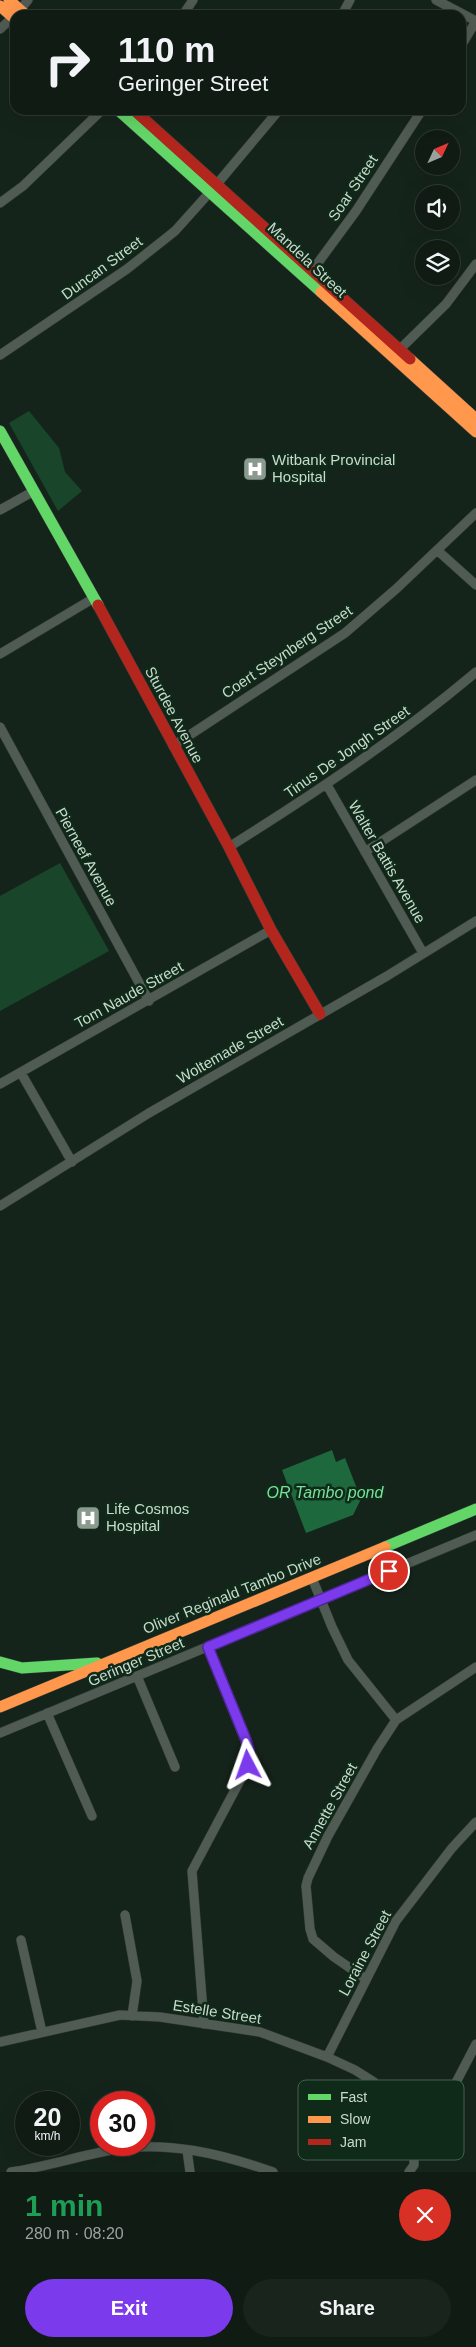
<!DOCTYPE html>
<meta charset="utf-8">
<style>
:root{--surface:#101b14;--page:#19241d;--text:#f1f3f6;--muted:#9ca1a0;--line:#303934;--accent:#7c3aed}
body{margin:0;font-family:Arial,sans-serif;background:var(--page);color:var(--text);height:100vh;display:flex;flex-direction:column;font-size:19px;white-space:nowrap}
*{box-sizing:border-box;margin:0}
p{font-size:16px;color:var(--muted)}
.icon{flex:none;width:28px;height:28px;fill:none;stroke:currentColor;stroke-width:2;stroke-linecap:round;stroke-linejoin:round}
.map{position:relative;height:2172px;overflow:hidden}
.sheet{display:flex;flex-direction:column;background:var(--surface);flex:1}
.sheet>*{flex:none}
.top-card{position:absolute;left:10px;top:10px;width:456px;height:105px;border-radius:15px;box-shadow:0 5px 20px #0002,0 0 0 1px var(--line);background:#101b14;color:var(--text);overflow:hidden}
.needle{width:32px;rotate:46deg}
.controls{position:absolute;left:415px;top:130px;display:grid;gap:10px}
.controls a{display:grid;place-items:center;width:45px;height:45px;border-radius:50%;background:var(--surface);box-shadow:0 5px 20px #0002,0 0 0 1px var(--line);font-size:25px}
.speed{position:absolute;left:15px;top:2091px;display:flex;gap:10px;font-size:25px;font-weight:700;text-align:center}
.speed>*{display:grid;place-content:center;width:65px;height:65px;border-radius:50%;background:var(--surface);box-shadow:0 5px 20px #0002,0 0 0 1px var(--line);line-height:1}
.speed small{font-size:12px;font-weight:400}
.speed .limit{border:8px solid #d22;background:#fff;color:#111}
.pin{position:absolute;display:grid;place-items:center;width:42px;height:42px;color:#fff;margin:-21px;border:2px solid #fff;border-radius:50%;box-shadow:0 1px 5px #0007}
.me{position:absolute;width:55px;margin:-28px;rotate:356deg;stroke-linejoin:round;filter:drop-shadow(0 0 4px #0008)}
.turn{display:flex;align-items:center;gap:18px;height:105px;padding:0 25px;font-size:22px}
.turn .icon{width:65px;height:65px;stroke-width:2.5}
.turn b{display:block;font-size:35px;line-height:42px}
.round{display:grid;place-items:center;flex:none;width:52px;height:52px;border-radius:26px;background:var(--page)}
.head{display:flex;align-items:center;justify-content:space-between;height:85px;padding:0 25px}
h1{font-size:30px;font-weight:800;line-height:38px;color:#1e9e55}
.primary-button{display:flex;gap:10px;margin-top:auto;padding:10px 25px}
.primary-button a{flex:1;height:58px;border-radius:30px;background:var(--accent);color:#fff;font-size:20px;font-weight:800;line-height:58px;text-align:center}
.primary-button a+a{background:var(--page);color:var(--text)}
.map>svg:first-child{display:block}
</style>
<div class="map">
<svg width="476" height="2172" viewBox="0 0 476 2172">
<rect width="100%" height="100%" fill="#15241a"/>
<path fill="#19462a" d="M29,411L59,448L65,472L82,491L58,511L9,423Z
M60,863L109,951L0,1011V896Z"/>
<path fill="#1d683d" d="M332,1450L336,1462L345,1458L361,1499L353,1515L306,1533L282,1470Z"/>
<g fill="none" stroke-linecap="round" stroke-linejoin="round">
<defs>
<path id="street" d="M436,0L476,21
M20,10L28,0
M183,15L193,0
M342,15L350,0
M0,29L13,17
M461,46L476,21
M217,184L279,110
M0,203L23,186L102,110
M309,275L356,211L422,110
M396,353L446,304L476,264
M0,355L127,269L175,231L210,192
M0,510L34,491
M437,550L476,585
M0,654L94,598
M0,727L149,1001
M173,746L345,633L396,589L476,513
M327,785L423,953
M229,847C315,793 399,737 476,672
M365,852L476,780
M21,1073L72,1162
M0,1084L271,930
M0,1206L149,1113L387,976L476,921
M312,1578L332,1627L348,1660L396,1720
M137,1676L175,1767
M47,1713L92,1816
M0,1733L476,1535
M125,1915L137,1981L132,2016
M21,1940L42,2032
M366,1979L334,1957L313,1939L310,1929L306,1886L308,1878L328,1836L377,1749L396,1720L476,1667
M204,2024L192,1871L245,1771L249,1756L245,1740L208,1647
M0,2042L120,2015L160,2017L260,2032L327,2057L355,2070L374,2082L391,2102L414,2156V2165L409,2172
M327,2057L396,1921L452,1848L476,1822
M399,2122L439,2102L450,2094L476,2044
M187,2150L190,2172
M11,2172C45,2167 78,2156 112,2150C166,2140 222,2154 273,2172"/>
<path id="fast" d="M118,110L321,292
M0,431L98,605
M385,1547L476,1509
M0,1662L22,1668L97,1663"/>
<path id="slow" d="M9,0L26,15
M0,6L15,19
M321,292L476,432
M410,359L476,419
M0,1707L385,1547"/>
<path id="jam" d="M134,110L410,359
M98,605L229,847L271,930L320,1014"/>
</defs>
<use href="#street" stroke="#333e36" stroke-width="10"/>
<use href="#fast" stroke="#333e36" stroke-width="12"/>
<use href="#slow" stroke="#333e36" stroke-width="12"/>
<use href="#jam" stroke="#333e36" stroke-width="12"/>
<use href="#street" stroke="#505b53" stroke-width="9"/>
<use href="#fast" stroke="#63d668" stroke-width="11"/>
<use href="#slow" stroke="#ff974d" stroke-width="11"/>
<use href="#jam" stroke="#b3261e" stroke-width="11"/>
</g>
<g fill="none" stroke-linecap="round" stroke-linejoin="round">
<defs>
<path id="route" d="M248,1765L249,1750L246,1740L208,1647L389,1571"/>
</defs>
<use href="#route" stroke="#51269a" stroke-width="12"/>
<use href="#route" stroke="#7c3aed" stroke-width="9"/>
</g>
<defs>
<symbol id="hospital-square" viewBox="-11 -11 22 22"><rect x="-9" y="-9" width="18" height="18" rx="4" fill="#8b9a8f" stroke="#0f2a18"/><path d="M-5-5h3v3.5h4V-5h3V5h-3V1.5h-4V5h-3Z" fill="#fff"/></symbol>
</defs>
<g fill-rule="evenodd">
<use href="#hospital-square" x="241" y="455" width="28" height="28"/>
<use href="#hospital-square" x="74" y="1504" width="28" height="28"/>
</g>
<g text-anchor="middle" stroke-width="5" stroke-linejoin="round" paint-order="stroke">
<g font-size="15" fill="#cad9ce" stroke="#0f2a18">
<text transform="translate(353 188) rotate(-56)" y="5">Soar Street</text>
<text transform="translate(307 260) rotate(43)" y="5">Mandela Street</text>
<text transform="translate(102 268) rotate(-36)" y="5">Duncan Street</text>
<text transform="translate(287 652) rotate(-34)" y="5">Coert Steynberg Street</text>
<text transform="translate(174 715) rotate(62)" y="5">Sturdee Avenue</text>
<text transform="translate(347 752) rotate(-35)" y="5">Tinus De Jongh Street</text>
<text transform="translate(86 857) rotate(61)" y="5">Pierneef Avenue</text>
<text transform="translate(387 862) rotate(60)" y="5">Walter Battis Avenue</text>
<text transform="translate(129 995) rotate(-29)" y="5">Tom Naude Street</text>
<text transform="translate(230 1050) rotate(-30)" y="5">Woltemade Street</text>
<text transform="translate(232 1594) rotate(-22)" y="5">Oliver Reginald Tambo Drive</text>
<text transform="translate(136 1662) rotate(-23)" y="5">Geringer Street</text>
<text transform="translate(330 1806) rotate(-61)" y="5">Annette Street</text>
<text transform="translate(365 1953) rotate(-62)" y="5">Loraine Street</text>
<text transform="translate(217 2012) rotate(9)" y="5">Estelle Street</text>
</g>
<g font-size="15" fill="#cad9ce" stroke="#0f2a18" text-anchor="start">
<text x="272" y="465">Witbank Provincial<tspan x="272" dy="17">Hospital</tspan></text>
<text x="106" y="1514">Life Cosmos<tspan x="106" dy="17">Hospital</tspan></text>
</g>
<g font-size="16" font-style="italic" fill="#77e09b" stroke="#0f2a18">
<text x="325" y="1498">OR Tambo pond</text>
</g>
</g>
<rect x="298" y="2080" width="166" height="80" rx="8" fill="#0f2a18" stroke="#475f4f" stroke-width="1"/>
<rect x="308" y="2094" width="23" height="6" fill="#63d668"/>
<rect x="308" y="2116" width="23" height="7" fill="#ff974d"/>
<rect x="308" y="2139" width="23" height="6" fill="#b3261e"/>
<g font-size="14" fill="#cad9ce">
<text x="340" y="2102">Fast</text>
<text x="340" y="2124">Slow</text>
<text x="340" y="2147">Jam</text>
</g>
</svg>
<div class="controls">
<a><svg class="needle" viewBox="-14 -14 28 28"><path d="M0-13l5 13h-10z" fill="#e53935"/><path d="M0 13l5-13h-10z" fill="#9ca1a0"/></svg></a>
<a><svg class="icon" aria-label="sound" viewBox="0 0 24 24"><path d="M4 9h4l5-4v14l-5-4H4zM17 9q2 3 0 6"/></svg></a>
<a><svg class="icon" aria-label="layers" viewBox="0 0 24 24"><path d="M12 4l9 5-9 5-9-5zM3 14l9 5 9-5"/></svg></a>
</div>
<div class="speed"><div>20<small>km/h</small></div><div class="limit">30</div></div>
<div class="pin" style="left:389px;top:1571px;background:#d93025"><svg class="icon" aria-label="arrive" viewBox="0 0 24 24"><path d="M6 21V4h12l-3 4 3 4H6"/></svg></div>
<svg class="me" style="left:248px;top:1765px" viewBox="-20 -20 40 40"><path d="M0-17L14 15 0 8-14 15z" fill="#7c3aed" stroke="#fff" stroke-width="4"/></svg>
<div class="top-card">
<div class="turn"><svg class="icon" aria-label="right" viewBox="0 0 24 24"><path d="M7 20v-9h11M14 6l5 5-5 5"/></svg><div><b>110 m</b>Geringer Street</div></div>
</div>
</div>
<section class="sheet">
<div class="head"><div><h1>1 min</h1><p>280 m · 08:20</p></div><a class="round" style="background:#d93025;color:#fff"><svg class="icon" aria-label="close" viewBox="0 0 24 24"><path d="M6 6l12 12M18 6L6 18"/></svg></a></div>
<div class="primary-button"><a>Exit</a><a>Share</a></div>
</section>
